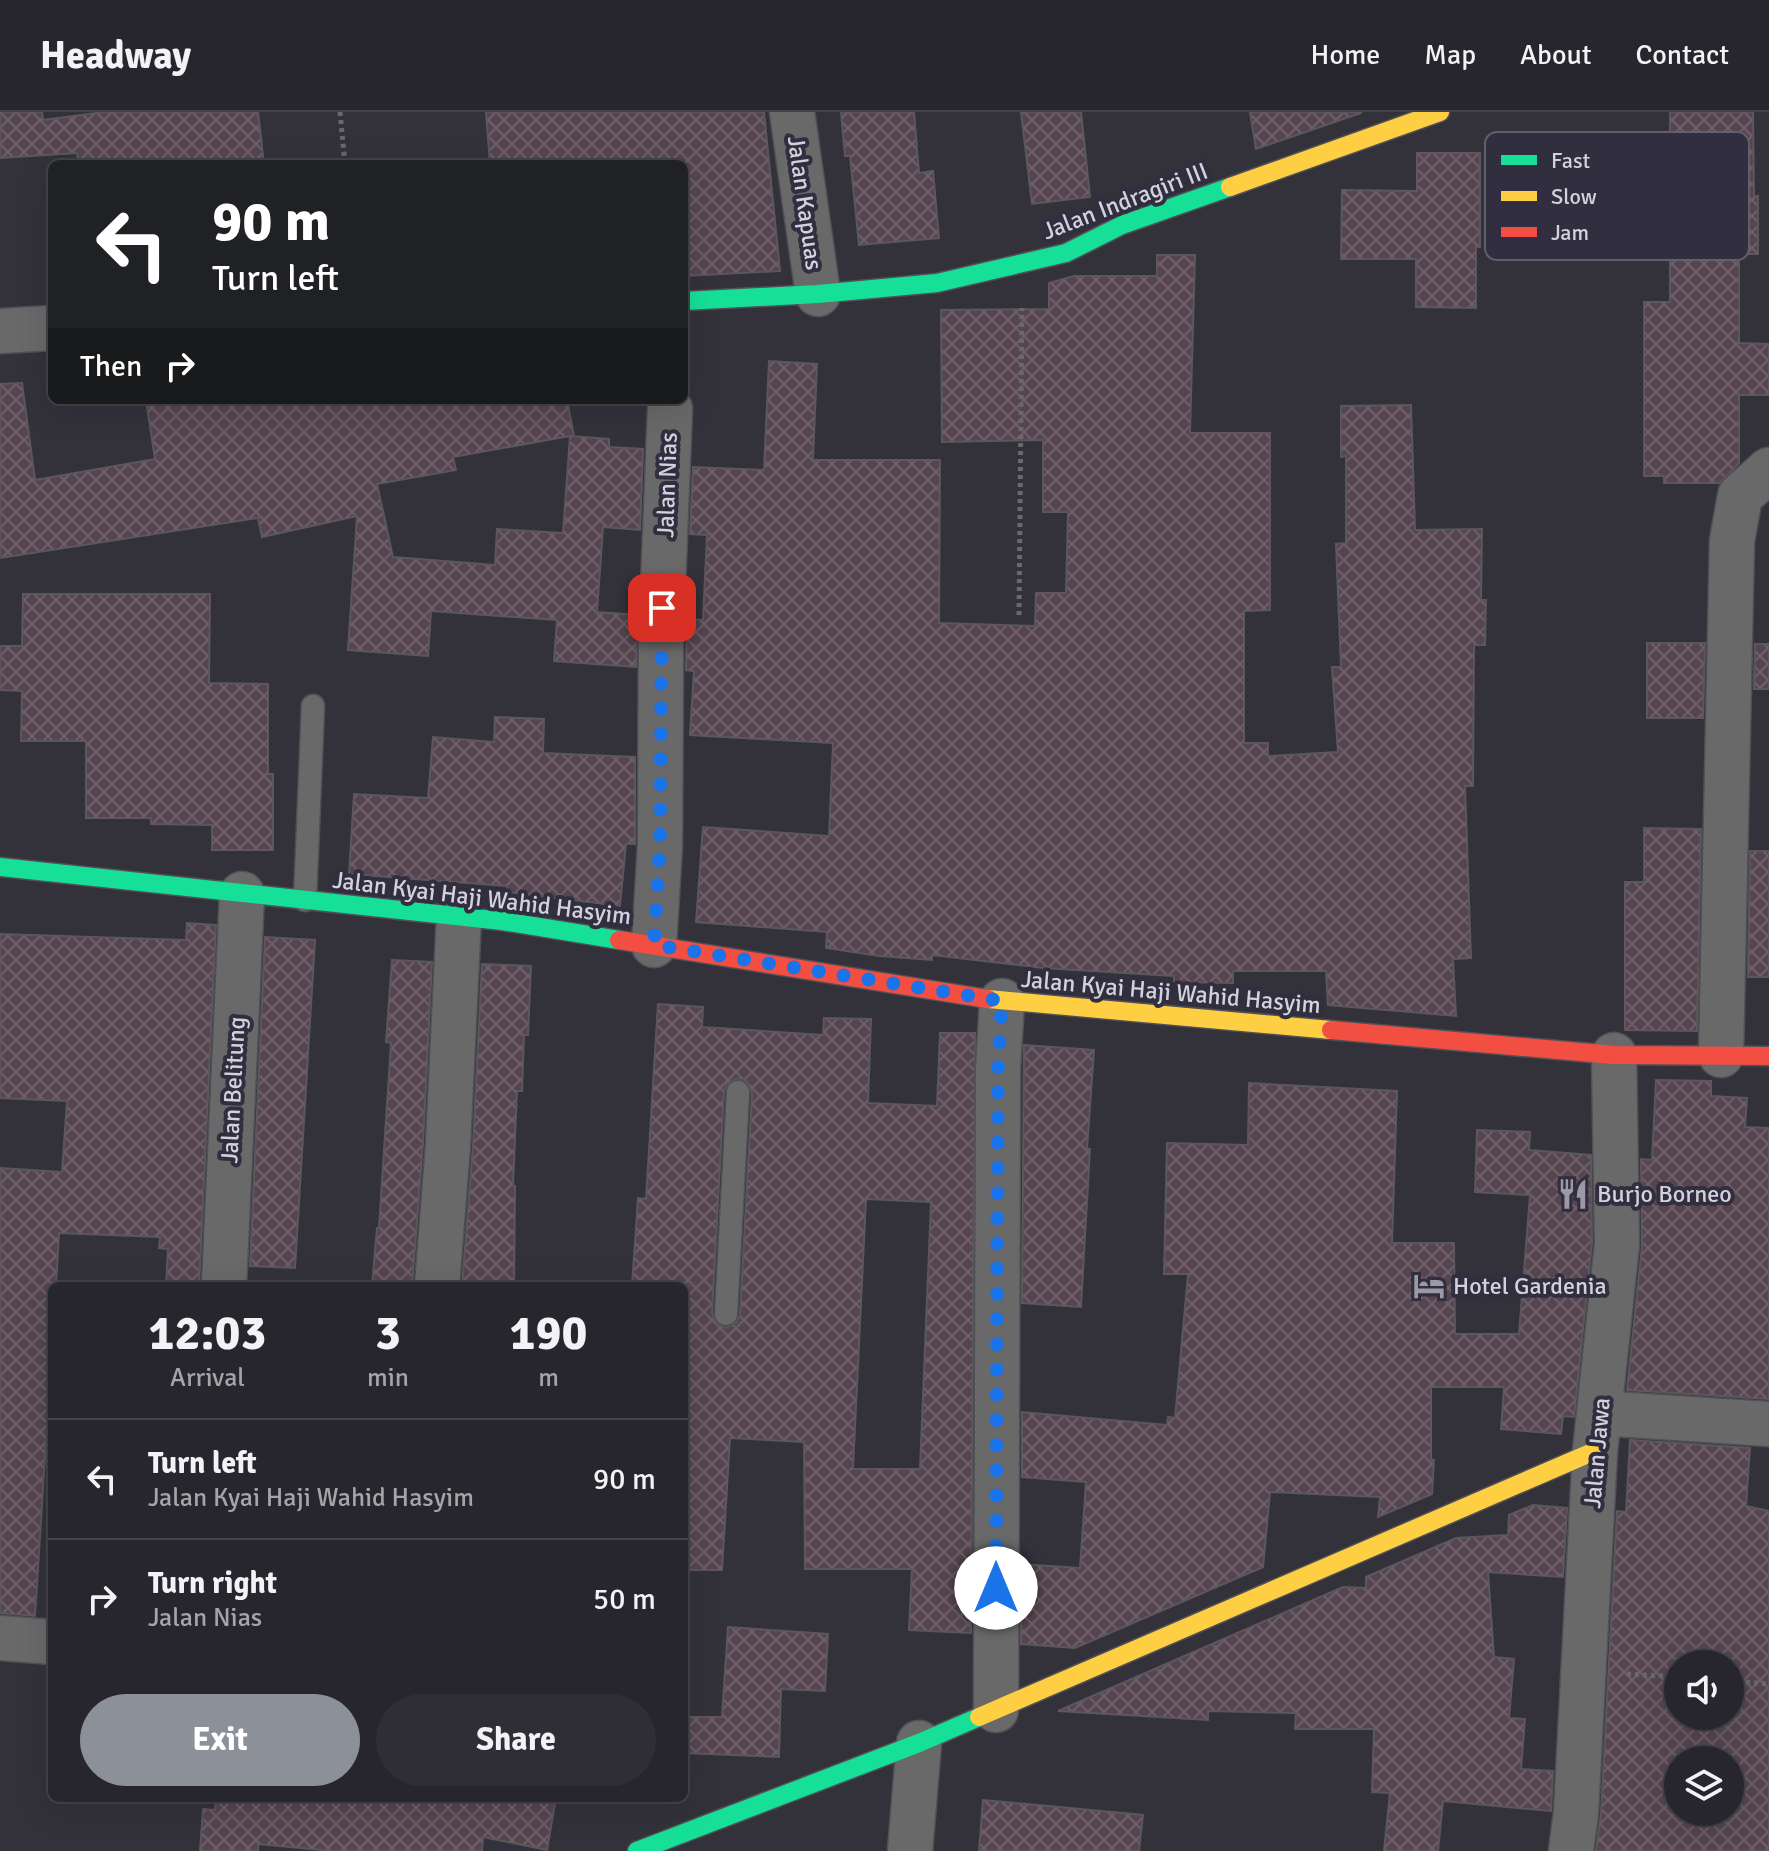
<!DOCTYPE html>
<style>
:root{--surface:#26262c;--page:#2e2e34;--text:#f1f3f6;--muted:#a4a5a9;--line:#424348;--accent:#8c9099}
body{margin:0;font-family:Signika,sans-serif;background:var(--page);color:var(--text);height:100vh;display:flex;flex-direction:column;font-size:30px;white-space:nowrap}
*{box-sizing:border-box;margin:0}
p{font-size:26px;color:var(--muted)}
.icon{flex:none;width:44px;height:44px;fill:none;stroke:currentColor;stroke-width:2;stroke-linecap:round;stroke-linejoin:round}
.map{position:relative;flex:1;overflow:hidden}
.sheet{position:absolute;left:48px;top:1170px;width:640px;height:520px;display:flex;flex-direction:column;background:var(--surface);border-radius:12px;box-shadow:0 8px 32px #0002,0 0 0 2px var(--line)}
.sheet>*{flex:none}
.guide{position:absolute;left:48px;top:48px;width:640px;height:244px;border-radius:12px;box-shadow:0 8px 32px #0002,0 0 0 2px var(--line);background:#202124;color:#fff;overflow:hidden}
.tools{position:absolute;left:1664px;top:1538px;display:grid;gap:16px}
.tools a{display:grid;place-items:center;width:80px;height:80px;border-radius:50%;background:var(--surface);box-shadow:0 8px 32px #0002,0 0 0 2px var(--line);font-size:40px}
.pin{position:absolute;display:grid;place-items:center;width:68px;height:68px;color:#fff;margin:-34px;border-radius:16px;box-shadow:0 4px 12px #0006}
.me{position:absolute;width:88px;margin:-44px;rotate:0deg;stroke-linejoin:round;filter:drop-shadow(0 0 6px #0008)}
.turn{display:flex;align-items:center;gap:28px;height:168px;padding:0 32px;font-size:36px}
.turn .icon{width:104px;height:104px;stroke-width:2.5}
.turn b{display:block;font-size:56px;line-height:68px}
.then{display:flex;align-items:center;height:76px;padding:0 32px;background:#0003;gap:16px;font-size:30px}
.eta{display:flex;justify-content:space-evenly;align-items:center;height:136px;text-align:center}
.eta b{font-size:48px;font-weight:700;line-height:56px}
.primary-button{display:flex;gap:16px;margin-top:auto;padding:16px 32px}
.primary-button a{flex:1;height:92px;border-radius:48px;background:var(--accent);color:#fff;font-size:32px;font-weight:700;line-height:92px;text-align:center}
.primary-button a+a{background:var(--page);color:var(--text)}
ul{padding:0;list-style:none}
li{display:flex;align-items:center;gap:24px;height:120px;padding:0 32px;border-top:2px solid var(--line)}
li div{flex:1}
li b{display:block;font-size:30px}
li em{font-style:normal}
header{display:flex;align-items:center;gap:48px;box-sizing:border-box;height:112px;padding:0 40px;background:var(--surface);border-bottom:2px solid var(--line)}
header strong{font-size:38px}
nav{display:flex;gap:44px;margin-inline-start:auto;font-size:28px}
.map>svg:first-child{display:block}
</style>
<header>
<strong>Headway</strong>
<nav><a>Home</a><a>Map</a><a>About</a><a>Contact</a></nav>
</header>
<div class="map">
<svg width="1769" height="1739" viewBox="0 0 1769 1739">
<defs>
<pattern id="building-cross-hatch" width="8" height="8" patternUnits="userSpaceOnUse" patternTransform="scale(2)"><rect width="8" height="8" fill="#56454f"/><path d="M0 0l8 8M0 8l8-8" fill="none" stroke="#6d5f68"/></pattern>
</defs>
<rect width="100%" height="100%" fill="#33323b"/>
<path fill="url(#building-cross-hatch)" stroke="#5c575d" stroke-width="2" fill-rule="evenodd" d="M0,0H42L43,8L104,0H258L264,52H79L77,41L0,46Z
M486,0H764L780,159L684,164V52H490Z
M841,0H914L919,61L933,59L939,126L859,133L850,44H845Z
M1021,0H1081L1090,85L1032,92Z
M1250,0H1361V1L1256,37Z
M1670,0H1753L1754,84H1758V142H1739V231L1769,232V283H1739V351L1720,371H1664V364H1644V190H1670Z
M1417,41H1480V135H1476V196L1416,195V147H1341L1342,78L1417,79Z
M1157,143H1195L1190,321H1270V498L1244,499V631H1268V644L1338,640L1332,555H1341L1336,432L1346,431V344L1341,345V294L1411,293L1415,418L1482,417L1481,488H1486L1485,533H1474L1473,674H1465L1471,846L1453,847L1456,904L1328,893L1326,859H1233V871L1174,870V864L1043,856L932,843V848L879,844L826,836L827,820L696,810L703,715L829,724L833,631L690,623L694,559L686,558L687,507L703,508L707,423L690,422L693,355L764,358L769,249L817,252L813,348H940L939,511L1035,514L1036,481H1066L1068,400H1043V328L942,330L941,198L1049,197V171L1074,164H1157Z
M22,271L35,368L155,347L146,288H567L574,324H570L609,327V335L643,337L640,418L603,415L597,500L637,503L636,555L554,549L557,508L431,499L428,544L348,538L357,404L262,425L258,406L0,446V272ZM570,324L563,421L497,417L495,453L393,445L377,372L456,358L453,345Z
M23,482H210L209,571L268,572V662H273V738H212V713L151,712V706H86V629H21L22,579L0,578V534H22Z
M1647,531H1705L1703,606H1647Z
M1755,532H1769V577H1754Z
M495,605L544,607L543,641L635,645V732H626L620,794L506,780L507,774L349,762L354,682L428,686L433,625L494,630Z
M1644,716L1701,717L1697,919L1625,918V770H1644Z
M1750,739H1769V865H1748Z
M187,811L216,813L199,1174H166L168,1137L159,1136L160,1125L59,1121L56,1174H52V1233L35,1504L0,1501V1056L62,1060L67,989L0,986V822L186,828Z
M265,825L315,828L295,1156L250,1154Z
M392,848L432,850L423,1031L412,1174H372L377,1116H379L391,931L386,930Z
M482,852L531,854L528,923H524L522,979H517L513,1073L515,1074L514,1174H462L473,1034Z
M658,892L703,895L702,915L823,923L824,906L871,907L868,991L937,994L940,921H975L971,1521L909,1518L912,1457H805L804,1330L730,1326L722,1458H684V1240L688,1174H632L638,1086L646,1087ZM738,966L746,969L752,981L740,1203L737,1210L726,1216L718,1213L712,1201L724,979L727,972ZM866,1087L931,1090L920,1357H853Z
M1024,933L1094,938L1087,1037H1090L1081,1195L1022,1191Z
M1656,968L1711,969V984L1747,986L1745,1015L1769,1016V1287L1627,1278L1642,1134L1641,1047L1652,1048Z
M1249,971L1397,979L1392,1131H1454L1455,1222H1519L1530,1083L1475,1080L1477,1018L1530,1020L1529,1038L1591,1043L1592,1131L1574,1305L1563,1304L1561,1322L1501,1317L1504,1275H1431V1347L1434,1348L1432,1382L1378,1405L1380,1385L1270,1380L1263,1455L1075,1536L1021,1532V1452L1080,1456L1086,1370L1022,1365V1300L1167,1313L1168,1305L1175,1306L1188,1162H1164L1167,1031L1248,1033Z
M1630,1328L1750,1336L1746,1394L1769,1399V1739H1596L1601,1702L1617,1399L1626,1400ZM1678,1552H1730V1604H1678ZM1678,1648H1730V1700H1678Z
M1533,1393L1567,1396L1563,1465L1488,1460L1494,1545L1514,1547L1509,1606L1525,1607L1521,1657L1553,1659L1551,1699L1443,1689L1438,1739H1384L1390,1681L1372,1680L1374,1617H1295L1296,1601L1208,1599V1608L1058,1599L1343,1475L1366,1476V1465L1456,1426L1508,1423L1509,1403Z
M728,1515L828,1522L825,1579L781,1577L779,1645L684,1641V1605H722Z
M216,1686H556L547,1738L483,1725L482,1739H333L258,1732V1739H200L203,1697L215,1698Z
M983,1688L1143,1703L1139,1739H979Z"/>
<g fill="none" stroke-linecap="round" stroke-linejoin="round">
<defs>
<path id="lane" d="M305,788L313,594
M726,1202L738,980"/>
<path id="street" d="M792,0L818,182
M0,219L52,216
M654,833L660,732L661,525L670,297
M1721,943L1732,429L1740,384L1769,358
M224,1174L242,782
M437,1174L448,1033L459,804
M1599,1301L1769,1312
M0,1526L52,1530
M996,1598L998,956L1002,889
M910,1739L919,1631
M1571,1739L1576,1701L1595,1339L1617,1132L1614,943"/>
<path id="fast" d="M684,189L818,182L937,171L1066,141L1122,113L1230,75
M0,755L502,809L619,828
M637,1739L919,1631L979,1605"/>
<path id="slow" d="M1230,75L1440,0
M988,887L1331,918
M979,1605L1595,1339"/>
<path id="jam" d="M619,828L988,887
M1331,918L1614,943L1769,944"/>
</defs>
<use href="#lane" stroke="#515057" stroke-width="25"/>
<use href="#street" stroke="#515057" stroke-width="47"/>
<use href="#fast" stroke="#515057" stroke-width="21"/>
<use href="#slow" stroke="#515057" stroke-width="21"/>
<use href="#jam" stroke="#515057" stroke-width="21"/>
<path stroke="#69686b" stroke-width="5" stroke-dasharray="4 4" stroke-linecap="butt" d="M340,0L345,52
M1019,503L1022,196
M1627,1562L1678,1565
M1730,1569L1769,1572"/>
<use href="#lane" stroke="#6a696a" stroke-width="22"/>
<use href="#street" stroke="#6a696a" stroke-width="44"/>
<use href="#fast" stroke="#16e098" stroke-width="18"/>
<use href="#slow" stroke="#ffcf43" stroke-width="18"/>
<use href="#jam" stroke="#f24e42" stroke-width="18"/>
</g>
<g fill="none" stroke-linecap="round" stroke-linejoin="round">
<path stroke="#1a73e8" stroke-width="14" stroke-dasharray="0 25.2" d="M662,496L660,732L654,833L1002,889L998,956L996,1476"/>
</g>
<defs>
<symbol id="restaurant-bare" viewBox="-9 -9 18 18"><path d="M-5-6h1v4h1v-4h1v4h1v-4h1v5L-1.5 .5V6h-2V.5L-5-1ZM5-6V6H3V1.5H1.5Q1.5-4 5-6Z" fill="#9b9aa4" stroke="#302e3f" stroke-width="2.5" paint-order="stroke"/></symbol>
<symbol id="hotel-bare" viewBox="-9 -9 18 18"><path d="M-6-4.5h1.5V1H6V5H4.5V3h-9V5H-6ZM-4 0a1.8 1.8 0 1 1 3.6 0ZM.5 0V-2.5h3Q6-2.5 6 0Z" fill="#9b9aa4" stroke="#302e3f" stroke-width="2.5" paint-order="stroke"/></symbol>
</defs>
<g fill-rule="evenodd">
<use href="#restaurant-bare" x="1551" y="1060" width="44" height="44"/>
<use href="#hotel-bare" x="1407" y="1152" width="44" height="44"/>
</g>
<g text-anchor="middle" stroke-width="8" stroke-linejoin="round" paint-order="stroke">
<g font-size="24" fill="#d3d2dc" stroke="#302e3f">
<text transform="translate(1125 89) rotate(-21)" y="8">Jalan Indragiri III</text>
<text transform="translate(805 91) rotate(82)" y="8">Jalan Kapuas</text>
<text transform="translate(667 373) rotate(-88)" y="8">Jalan Nias</text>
<text transform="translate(482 786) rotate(7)" y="8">Jalan Kyai Haji Wahid Hasyim</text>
<text transform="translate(1171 880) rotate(5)" y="8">Jalan Kyai Haji Wahid Hasyim</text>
<text transform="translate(233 978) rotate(-87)" y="8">Jalan Belitung</text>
<text transform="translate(1597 1341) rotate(-85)" y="8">Jalan Jawa</text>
</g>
<g font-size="24" fill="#d3d2dc" stroke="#302e3f" text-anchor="start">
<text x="1597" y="1090">Burjo Borneo</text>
<text x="1453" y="1182">Hotel Gardenia</text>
</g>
</g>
<rect x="1485" y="20" width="264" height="128" rx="12" fill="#302e3f" stroke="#615f6e" stroke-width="2"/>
<rect x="1501" y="43" width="36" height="10" fill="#16e098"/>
<rect x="1501" y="79" width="36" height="10" fill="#ffcf43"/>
<rect x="1501" y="115" width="36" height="10" fill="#f24e42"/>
<g font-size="22" fill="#d3d2dc">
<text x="1551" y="56">Fast</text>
<text x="1551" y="92">Slow</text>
<text x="1551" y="128">Jam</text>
</g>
</svg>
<div class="tools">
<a><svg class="icon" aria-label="sound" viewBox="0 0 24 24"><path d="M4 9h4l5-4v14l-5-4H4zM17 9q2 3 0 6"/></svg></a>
<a><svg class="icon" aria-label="layers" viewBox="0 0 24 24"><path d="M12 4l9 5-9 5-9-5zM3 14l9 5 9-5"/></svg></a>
</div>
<div class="pin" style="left:662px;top:496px;background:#d93025"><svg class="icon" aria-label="arrive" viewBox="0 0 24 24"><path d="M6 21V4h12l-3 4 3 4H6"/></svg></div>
<svg class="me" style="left:996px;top:1476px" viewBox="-20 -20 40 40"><circle r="19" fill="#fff"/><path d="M0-13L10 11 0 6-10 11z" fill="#1a73e8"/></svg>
<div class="guide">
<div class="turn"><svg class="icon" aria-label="left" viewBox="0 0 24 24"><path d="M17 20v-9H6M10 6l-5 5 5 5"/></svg><div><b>90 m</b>Turn left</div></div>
<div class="then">Then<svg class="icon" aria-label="right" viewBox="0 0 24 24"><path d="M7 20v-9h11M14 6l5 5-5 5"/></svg></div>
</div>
<section class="sheet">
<div class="eta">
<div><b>12:03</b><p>Arrival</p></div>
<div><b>3</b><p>min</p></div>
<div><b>190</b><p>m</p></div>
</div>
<ul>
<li><svg class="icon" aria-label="left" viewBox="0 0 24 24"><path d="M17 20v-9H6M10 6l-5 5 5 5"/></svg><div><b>Turn left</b><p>Jalan Kyai Haji Wahid Hasyim</p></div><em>90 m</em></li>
<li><svg class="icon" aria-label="right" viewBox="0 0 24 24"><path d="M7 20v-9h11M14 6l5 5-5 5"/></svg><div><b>Turn right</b><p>Jalan Nias</p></div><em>50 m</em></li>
</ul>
<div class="primary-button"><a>Exit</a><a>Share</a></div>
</section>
</div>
